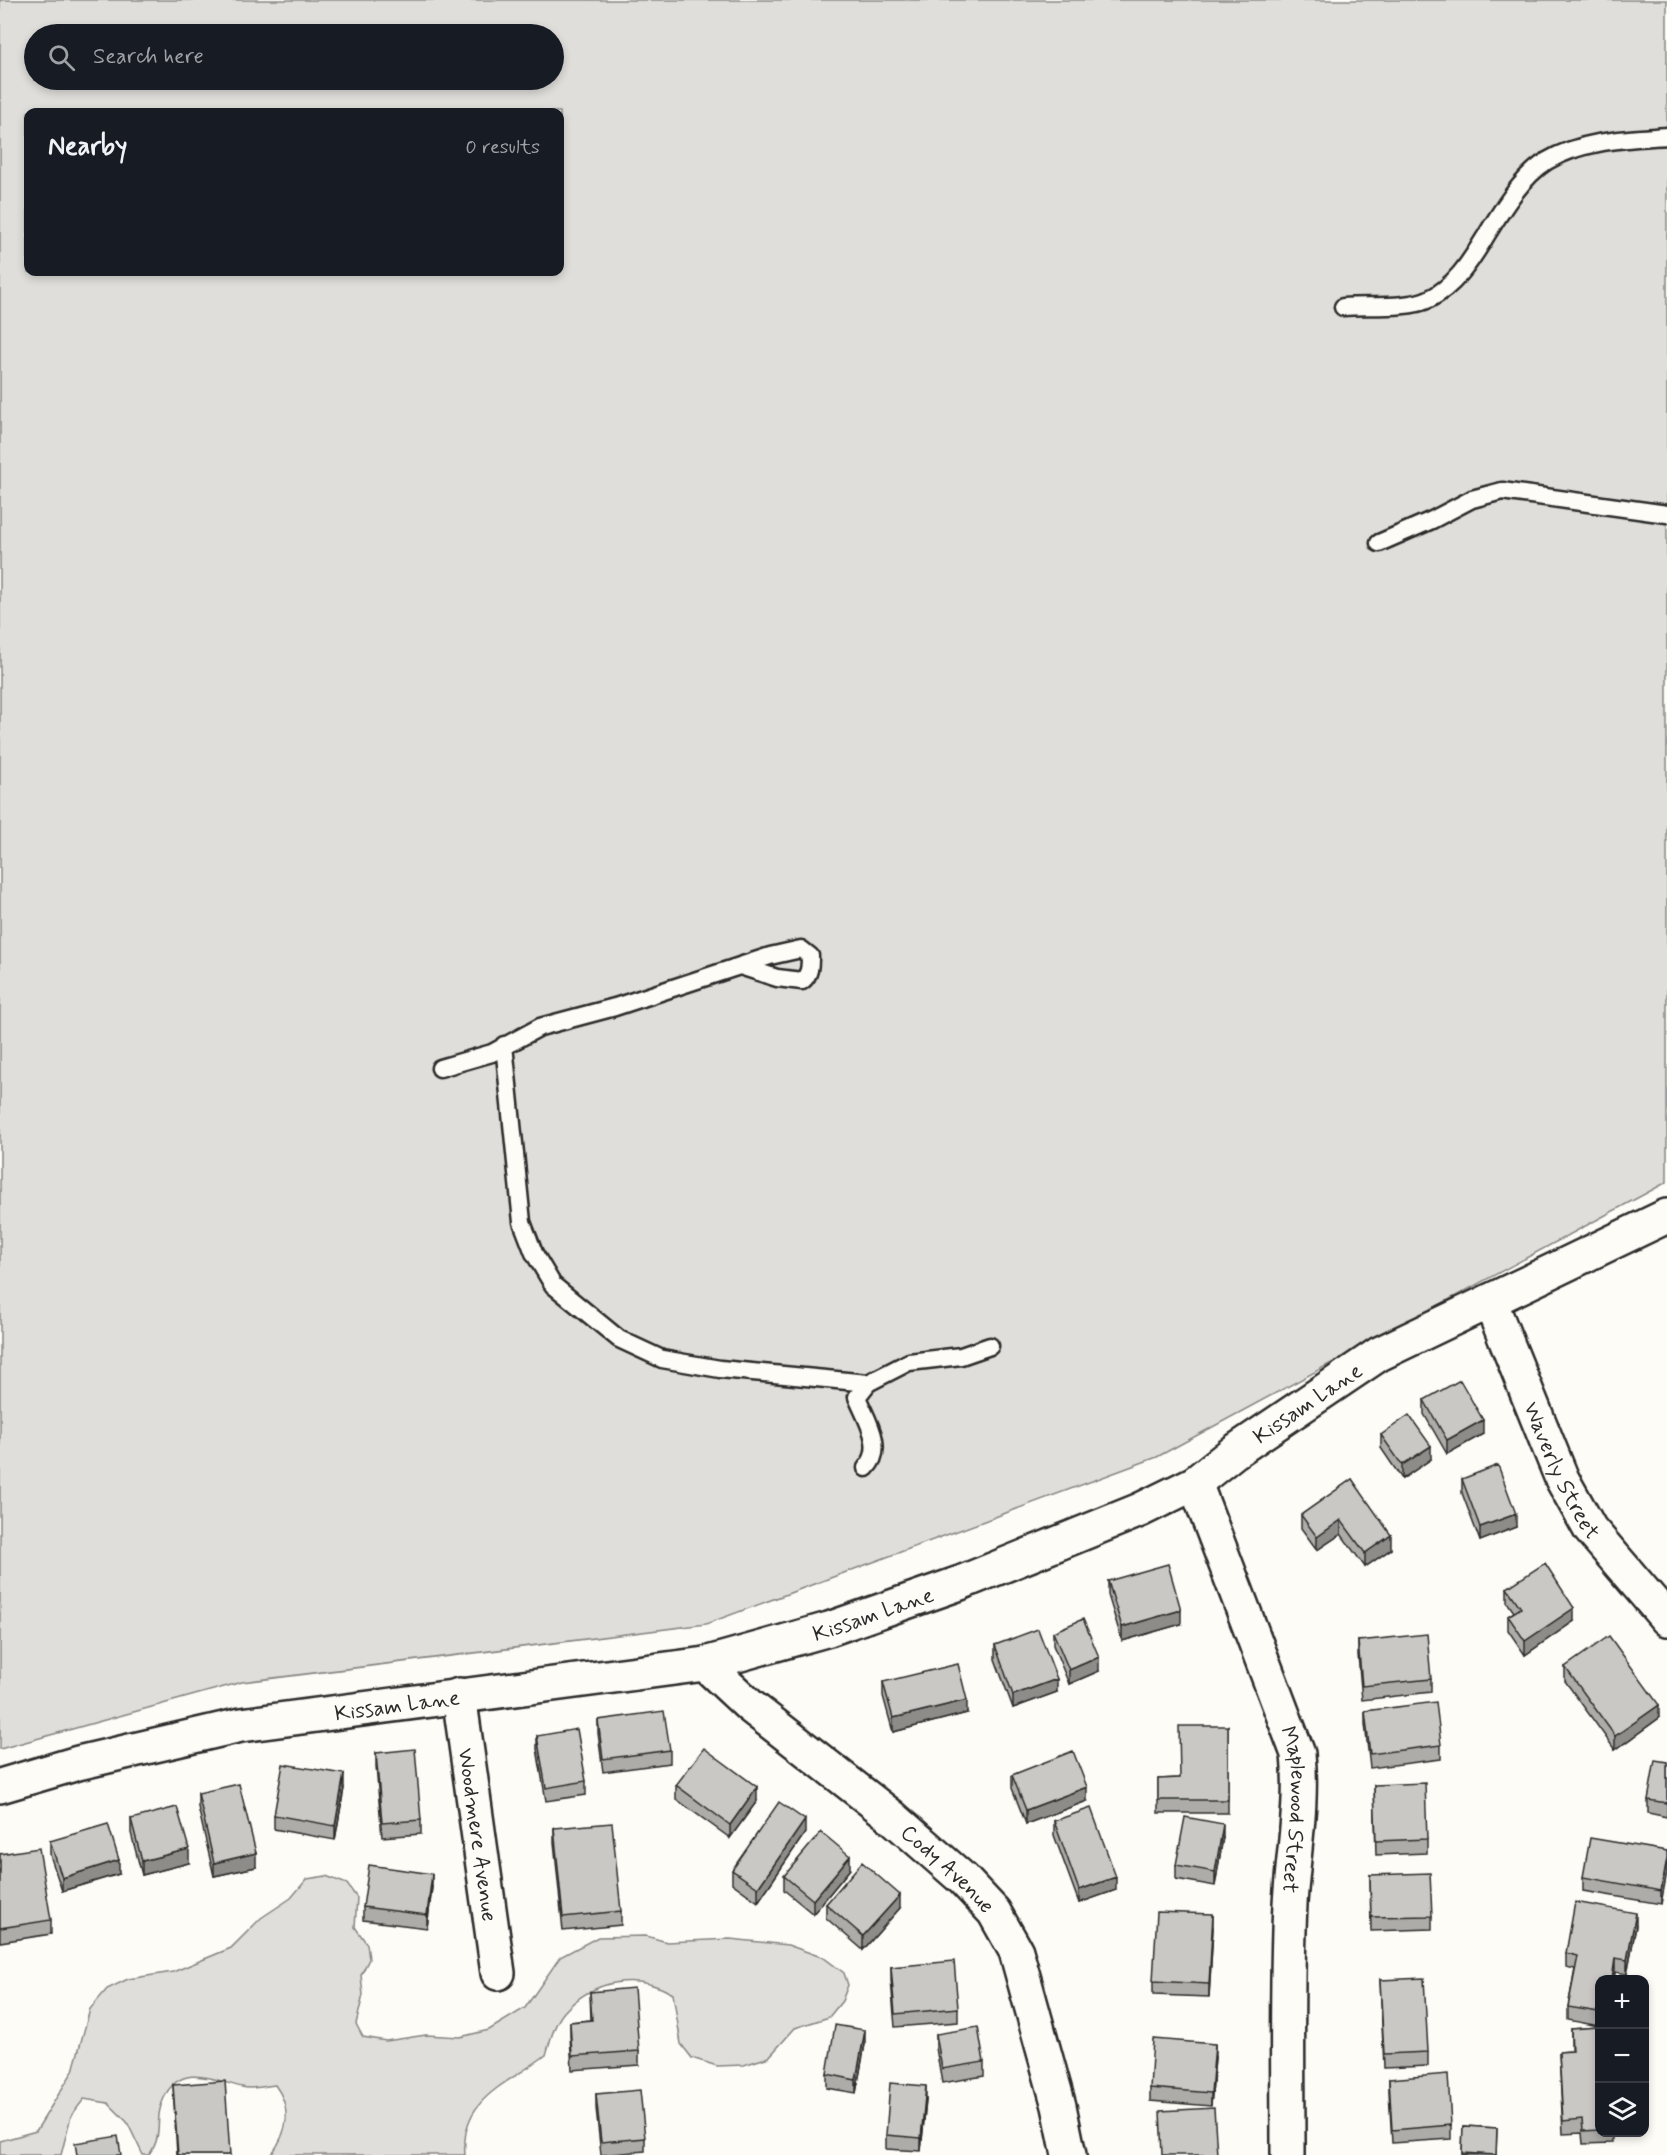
<!DOCTYPE html>
<meta charset="utf-8">
<style>
body{margin:0;font-family:Mynerve,sans-serif;background:#20242c;color:#f1f3f6}
.controls{position:absolute;right:18px;bottom:18px;display:grid;overflow:hidden;border-radius:12px;box-shadow:0 3px 9px #0003}
.controls button{width:54px;height:54px;display:grid;place-items:center;padding:0;border:0;border-bottom:2px solid #363941;background:#171b24;color:#f1f3f6;font:30px sans-serif}
.list{margin:0;padding:0;list-style:none}
h2{display:flex;justify-content:space-between;align-items:center;height:78px;margin:0;padding:0 24px;font-size:26px}
h2 small{font-size:20px;font-weight:400;color:#9ea1a6}
.icon{flex:none;width:33px;height:33px;fill:none;stroke:currentColor;stroke-width:2;stroke-linecap:round;stroke-linejoin:round}
.map{position:relative;flex:none;width:1667px;height:2155px;overflow:hidden}
.search{position:absolute;background:#171b24;box-shadow:0 3px 9px #0003;left:24px;top:24px;width:540px;height:66px;display:flex;align-items:center;gap:15px;box-sizing:border-box;padding:0 21px;border-radius:33px;color:#9ea1a6;font-size:22px}
.panel{position:absolute;background:#171b24;box-shadow:0 3px 9px #0003;left:24px;top:108px;width:540px;height:168px;border-radius:12px}
.map>svg:first-child{display:block}
.green{fill:#dfdeda;stroke:#858482;stroke-width:1.5;fill-rule:evenodd}
.lines{fill:none;stroke-linecap:round;stroke-linejoin:round}
.lane-casing{stroke:#2b2b2b;stroke-width:21}
.street-casing{stroke:#2b2b2b;stroke-width:38}
.secondary-casing{stroke:#2b2b2b;stroke-width:38}
.lane{stroke:#fdfcf7;stroke-width:16}
.street{stroke:#fdfcf7;stroke-width:33}
.secondary{stroke:#fdfcf7;stroke-width:33}
.wall{fill:#adaca9;stroke:#2b2b2b;stroke-width:1.5}
.shaded-wall{fill:#8d8c89;stroke:#2b2b2b;stroke-width:1.5}
.building{fill:#c9c8c4;stroke:#2b2b2b;stroke-width:1.5}
.labels{text-anchor:middle;stroke-width:5;stroke-linejoin:round;paint-order:stroke}
.street-label{font-size:22px;fill:#2b2b2b;stroke:#fdfcf7}
</style>
<div class="map">
<svg width="1667" height="2155" viewBox="0 0 1667 2155">
<rect width="100%" height="100%" fill="#fdfcf7"/>
<filter id="ink" filterUnits="userSpaceOnUse"><feTurbulence type="fractalNoise" baseFrequency=".0167" numOctaves="2"/><feDisplacementMap in="SourceGraphic" scale="12" xChannelSelector="R" yChannelSelector="G"/><feConvolveMatrix kernelMatrix="1 2 1 2 8 2 1 2 1" color-interpolation-filters="sRGB"/></filter>
<g filter="url(#ink)">
<path class="green" d="M 0,0 L 1667,0 L 1667,1182 L 1157,1457 L 706,1624 L 242,1682 L 0,1749 ZM 34,34 L 554,34 L 554,80 L 34,80 ZM 28,112 L 560,112 L 560,272 L 28,272 Z
M 326,1876 L 347,1884 L 357,1898 L 355,1927 L 367,1944 L 369,1959 L 361,1975 L 363,1995 L 356,2024 L 363,2037 L 386,2041 L 426,2035 L 460,2037 L 489,2030 L 525,2008 L 560,1957 L 598,1937 L 646,1936 L 667,1942 L 730,1939 L 788,1945 L 824,1958 L 844,1973 L 848,1985 L 842,2001 L 829,2017 L 795,2028 L 769,2057 L 744,2065 L 717,2066 L 692,2058 L 681,2044 L 673,1994 C 636,1972 593,1980 564,2012 C 554,2024 550,2041 546,2055 C 507,2085 460,2097 465,2155 L 271,2155 C 288,2132 293,2109 275,2085 C 265,2086 252,2090 242,2087 C 215,2081 181,2061 164,2098 C 153,2120 165,2133 149,2155 L 143,2155 L 127,2122 L 108,2103 L 84,2099 L 71,2116 L 61,2155 L 0,2155 L 0,2141 L 36,2131 L 73,2071 L 90,2009 L 107,1989 L 128,1979 L 173,1972 L 231,1948 L 261,1918 L 291,1898 L 307,1879 Z"/>
<g class="lines">
<defs>
<path id="lane" d="M 1343,307 C 1366,305 1409,309 1429,299 C 1454,287 1470,262 1484,239 C 1500,213 1521,177 1547,161 C 1582,140 1627,139 1667,136
M 1379,543 L 1432,520 L 1472,499 L 1502,491 L 1667,514
M 504,1045 L 522,1222 L 534,1253 L 553,1285 L 619,1339 L 662,1359 L 720,1369 L 868,1383 L 857,1397 C 866,1419 886,1448 866,1468
M 440,1068 L 492,1053 L 540,1027 L 615,1007 L 770,956 L 801,949 L 810,956 C 810,966 810,975 802,981 L 777,978 L 740,966
M 868,1383 L 909,1362 L 961,1356 L 990,1346"/>
<g id="street">
<path id="s1" d="M 1490,1301 L 1562,1479 L 1590,1529 L 1667,1619"/>
<path id="s2" d="M 1195,1483 L 1298,1754 C 1303,1804 1293,1854 1290,1904 C 1286,1988 1288,2071 1288,2155"/>
<path id="s3" d="M 459,1695 L 498,1973"/>
</g>
<g id="secondary">
<path id="s4" d="M 705,1664 L 750,1706 L 891,1816 L 963,1879 L 994,1912 L 1016,1951 L 1059,2106 L 1069,2155"/>
<path id="s5" d="M 0,1786 L 78,1763 L 241,1725 L 705,1664 L 829,1629 L 960,1583 L 1140,1510 L 1195,1483 L 1234,1452 L 1379,1354 L 1667,1216"/>
</g>
</defs>
<use href="#lane" class="lane-casing"/>
<use href="#street" class="street-casing"/>
<use href="#secondary" class="secondary-casing"/>
<use href="#lane" class="lane"/>
<use href="#street" class="street"/>
<use href="#secondary" class="secondary"/>
</g>
<path class="wall" d="M 1424,1400 L 1483,1434 L 1447,1454 L 1424,1414 Z
M 1381,1435 L 1431,1459 L 1402,1479 L 1381,1448 Z
M 1352,1479 L 1391,1549 L 1365,1567 L 1341,1534 L 1317,1550 L 1301,1528 L 1301,1515 Z
M 1462,1479 L 1516,1527 L 1480,1541 L 1462,1493 Z
M 1108,1581 L 1181,1624 L 1122,1641 L 1108,1595 Z
M 1507,1588 L 1574,1621 L 1525,1655 L 1508,1630 L 1508,1616 L 1514,1612 L 1507,1602 Z
M 1053,1632 L 1099,1671 L 1069,1684 L 1053,1645 Z
M 1358,1641 L 1431,1679 L 1431,1692 L 1362,1700 L 1358,1655 Z
M 995,1645 L 1057,1692 L 1013,1708 L 995,1659 Z
M 1565,1667 L 1659,1718 L 1615,1750 L 1565,1681 Z
M 883,1682 L 967,1713 L 893,1732 L 883,1696 Z
M 1365,1711 L 1441,1745 L 1441,1759 L 1370,1768 L 1365,1724 Z
M 598,1720 L 670,1750 L 670,1763 L 603,1772 L 598,1733 Z
M 1228,1726 L 1228,1813 L 1158,1813 L 1158,1779 L 1180,1778 Z
M 537,1736 L 586,1781 L 586,1795 L 546,1801 L 537,1749 Z
M 376,1753 L 421,1820 L 421,1834 L 382,1837 L 376,1766 Z
M 1667,1762 L 1667,1817 L 1648,1813 L 1648,1800 Z
M 1012,1775 L 1087,1801 L 1026,1824 L 1012,1788 Z
M 676,1785 L 757,1801 L 730,1838 L 676,1799 Z
M 1374,1785 L 1427,1839 L 1427,1853 L 1376,1855 Z
M 344,1788 L 335,1840 L 274,1829 L 274,1815 Z
M 198,1793 L 256,1867 L 214,1876 L 198,1807 Z
M 131,1819 L 189,1863 L 142,1875 L 131,1833 Z
M 1054,1821 L 1116,1890 L 1079,1903 L 1054,1835 Z
M 554,1828 L 621,1911 L 621,1925 L 563,1931 L 554,1842 Z
M 805,1833 L 758,1902 L 732,1883 L 732,1870 Z
M 1223,1837 L 1215,1886 L 1176,1879 L 1176,1865 Z
M 50,1841 L 119,1874 L 62,1891 L 50,1855 Z
M 1667,1851 L 1661,1904 L 1583,1891 L 1583,1877 Z
M 0,1854 L 51,1920 L 51,1934 L 0,1942 Z
M 850,1869 L 813,1914 L 784,1890 L 784,1876 Z
M 1370,1875 L 1432,1916 L 1432,1929 L 1371,1931 Z
M 432,1887 L 427,1928 L 363,1920 L 363,1907 Z
M 826,1904 L 900,1908 L 863,1950 L 826,1918 Z
M 1636,1926 L 1627,1974 L 1615,1972 L 1614,1980 L 1599,1980 L 1599,2026 L 1568,2020 L 1568,2007 L 1575,1969 L 1566,1967 L 1566,1953 Z
M 1213,1928 L 1209,1997 L 1153,1995 L 1153,1981 Z
M 891,1967 L 958,2008 L 958,2022 L 895,2027 L 891,1980 Z
M 1380,1980 L 1428,2052 L 1428,2066 L 1384,2068 Z
M 590,1992 L 639,2051 L 639,2065 L 572,2070 L 570,2036 L 570,2022 L 591,2020 Z
M 1599,2027 L 1599,2133 L 1612,2133 L 1612,2143 L 1583,2144 L 1582,2133 L 1563,2134 L 1559,2052 L 1571,2051 L 1571,2029 Z
M 936,2034 L 984,2062 L 984,2076 L 942,2083 L 936,2048 Z
M 865,2044 L 856,2093 L 827,2088 L 827,2074 Z
M 1215,2057 L 1211,2106 L 1150,2101 L 1150,2088 Z
M 1389,2079 L 1451,2125 L 1451,2139 L 1392,2143 L 1389,2092 Z
M 173,2085 L 230,2155 L 177,2155 Z
M 596,2094 L 645,2138 L 645,2151 L 601,2155 L 596,2108 Z
M 926,2099 L 921,2151 L 886,2149 L 886,2135 Z
M 1463,2126 L 1497,2128 L 1496,2155 L 1462,2155 Z"/>
<path class="shaded-wall" d="M 1483,1420 L 1483,1434 L 1447,1454 L 1447,1440 Z
M 1431,1446 L 1431,1459 L 1402,1479 L 1402,1465 Z
M 1516,1514 L 1516,1527 L 1480,1541 L 1480,1527 Z
M 1341,1520 L 1341,1534 L 1317,1550 L 1317,1537 Z
M 1391,1535 L 1391,1549 L 1365,1567 L 1365,1553 Z
M 1574,1608 L 1574,1621 L 1525,1655 L 1525,1641 Z
M 1181,1610 L 1181,1624 L 1122,1641 L 1122,1627 Z
M 1099,1657 L 1099,1671 L 1069,1684 L 1069,1670 Z
M 1057,1679 L 1057,1692 L 1013,1708 L 1013,1695 Z
M 967,1700 L 967,1713 L 893,1732 L 893,1718 Z
M 1659,1705 L 1659,1718 L 1615,1750 L 1615,1736 Z
M 344,1774 L 344,1788 L 335,1840 L 335,1826 Z
M 757,1787 L 757,1801 L 730,1838 L 730,1825 Z
M 1087,1787 L 1087,1801 L 1026,1824 L 1026,1810 Z
M 805,1820 L 805,1833 L 758,1902 L 758,1888 Z
M 1223,1824 L 1223,1837 L 1215,1886 L 1215,1872 Z
M 189,1849 L 189,1863 L 142,1875 L 142,1861 Z
M 256,1853 L 256,1867 L 214,1876 L 214,1863 Z
M 850,1856 L 850,1869 L 813,1914 L 813,1900 Z
M 1667,1858 L 1667,1872 L 1661,1904 L 1661,1891 Z
M 119,1860 L 119,1874 L 62,1891 L 62,1878 Z
M 432,1874 L 432,1887 L 427,1928 L 427,1915 Z
M 1116,1877 L 1116,1890 L 1079,1903 L 1079,1890 Z
M 900,1895 L 900,1908 L 863,1950 L 863,1936 Z
M 1636,1913 L 1636,1926 L 1627,1974 L 1627,1960 Z
M 1213,1914 L 1213,1928 L 1209,1997 L 1209,1984 Z
M 1615,1958 L 1615,1972 L 1614,1980 L 1612,1980 Z
M 865,2030 L 865,2044 L 856,2093 L 856,2080 Z
M 1215,2044 L 1215,2057 L 1211,2106 L 1211,2093 Z
M 926,2086 L 926,2099 L 921,2151 L 921,2138 Z"/>
<path class="building" d="M 1460,1380 L 1483,1420 L 1447,1440 L 1424,1400 Z
M 1409,1415 L 1431,1446 L 1402,1465 L 1381,1435 Z
M 1498,1465 L 1516,1514 L 1480,1527 L 1462,1479 Z
M 1352,1479 L 1391,1535 L 1365,1553 L 1341,1520 L 1317,1537 L 1301,1515 Z
M 1545,1563 L 1574,1608 L 1525,1641 L 1508,1616 L 1521,1608 L 1507,1588 Z
M 1168,1564 L 1181,1610 L 1122,1627 L 1108,1581 Z
M 1083,1619 L 1099,1657 L 1069,1670 L 1053,1632 Z
M 1038,1629 L 1057,1679 L 1013,1695 L 995,1645 Z
M 1427,1634 L 1431,1679 L 1362,1686 L 1358,1641 Z
M 1609,1636 L 1659,1705 L 1615,1736 L 1565,1667 Z
M 958,1664 L 967,1700 L 893,1718 L 883,1682 Z
M 1436,1702 L 1441,1745 L 1370,1754 L 1365,1711 Z
M 664,1711 L 670,1750 L 603,1759 L 598,1720 Z
M 1179,1726 L 1228,1726 L 1228,1800 L 1158,1800 L 1158,1779 L 1180,1778 Z
M 577,1729 L 586,1781 L 546,1788 L 537,1736 Z
M 704,1748 L 757,1787 L 730,1825 L 676,1785 Z
M 415,1749 L 421,1820 L 382,1823 L 376,1753 Z
M 1073,1751 L 1087,1787 L 1026,1810 L 1012,1775 Z
M 1655,1760 L 1667,1762 L 1667,1803 L 1648,1800 Z
M 283,1764 L 344,1774 L 335,1826 L 274,1815 Z
M 1425,1783 L 1427,1839 L 1376,1841 L 1374,1785 Z
M 239,1784 L 256,1853 L 214,1863 L 198,1793 Z
M 779,1802 L 805,1820 L 758,1888 L 732,1870 Z
M 177,1807 L 189,1849 L 142,1861 L 131,1819 Z
M 1091,1808 L 1116,1877 L 1079,1890 L 1054,1821 Z
M 1185,1817 L 1223,1824 L 1215,1872 L 1176,1865 Z
M 612,1823 L 621,1911 L 563,1917 L 554,1828 Z
M 108,1824 L 119,1860 L 62,1878 L 50,1841 Z
M 821,1832 L 850,1856 L 813,1900 L 784,1876 Z
M 1590,1838 L 1667,1851 L 1667,1858 L 1661,1891 L 1583,1877 Z
M 39,1848 L 51,1920 L 0,1928 L 0,1854 Z
M 862,1862 L 900,1895 L 863,1936 L 826,1904 Z
M 369,1865 L 432,1874 L 427,1915 L 363,1907 Z
M 1430,1873 L 1432,1916 L 1371,1917 L 1370,1875 Z
M 1575,1902 L 1636,1913 L 1627,1960 L 1615,1958 L 1612,1980 L 1599,1980 L 1599,2012 L 1568,2007 L 1578,1956 L 1566,1953 Z
M 1157,1912 L 1213,1914 L 1209,1984 L 1153,1981 Z
M 954,1961 L 958,2008 L 895,2014 L 891,1967 Z
M 1424,1978 L 1428,2052 L 1384,2054 L 1380,1980 Z
M 634,1988 L 639,2051 L 572,2056 L 570,2022 L 592,2020 L 590,1992 Z
M 835,2025 L 865,2030 L 856,2080 L 827,2074 Z
M 978,2027 L 984,2062 L 942,2069 L 936,2034 Z
M 1599,2027 L 1599,2130 L 1583,2131 L 1582,2119 L 1563,2121 L 1559,2052 L 1572,2051 L 1571,2029 Z
M 1153,2039 L 1215,2044 L 1211,2093 L 1150,2088 Z
M 1448,2074 L 1451,2125 L 1392,2130 L 1389,2079 Z
M 225,2081 L 230,2155 L 178,2155 L 173,2085 Z
M 890,2083 L 926,2086 L 921,2138 L 886,2135 Z
M 640,2090 L 645,2138 L 601,2142 L 596,2094 Z
M 1214,2108 L 1217,2155 L 1162,2155 L 1160,2111 Z
M 1463,2126 L 1497,2128 L 1496,2155 L 1462,2153 Z
M 118,2136 L 121,2155 L 77,2155 L 75,2143 Z"/>
</g>
<g class="labels">
<g class="street-label">
<text dy="8" stroke="none"><textPath href="#s5" startOffset="1378">Kissam Lane</textPath></text>
<text dy="8" stroke="none"><textPath href="#s1" startOffset="184">Waverly Street</textPath></text>
<text dy="8" stroke="none"><textPath href="#s5" startOffset="892">Kissam Lane</textPath></text>
<text dy="8" stroke="none"><textPath href="#s5" startOffset="406">Kissam Lane</textPath></text>
<text dy="8" stroke="none"><textPath href="#s2" startOffset="345">Maplewood Street</textPath></text>
<text dy="8" stroke="none"><textPath href="#s3" startOffset="141">Woodmere Avenue</textPath></text>
<text dy="8" stroke="none"><textPath href="#s4" startOffset="318">Cody Avenue</textPath></text>
</g>
</g>
</svg>
<div class="controls">
<button>+</button>
<button>−</button>
<button><svg class="icon" aria-label="layers" viewBox="0 0 24 24"><path d="M12 4l9 5-9 5-9-5zM3 14l9 5 9-5"/></svg></button>
</div>
<div class="search"><svg class="icon" aria-label="search" viewBox="0 0 24 24"><circle cx="10" cy="10" r="6"/><path d="M15 15l6 6"/></svg>Search here</div>
<section class="panel">
<h2>Nearby<small>0 results</small></h2>
<ul class="list">
</ul>
</section>
</div>
